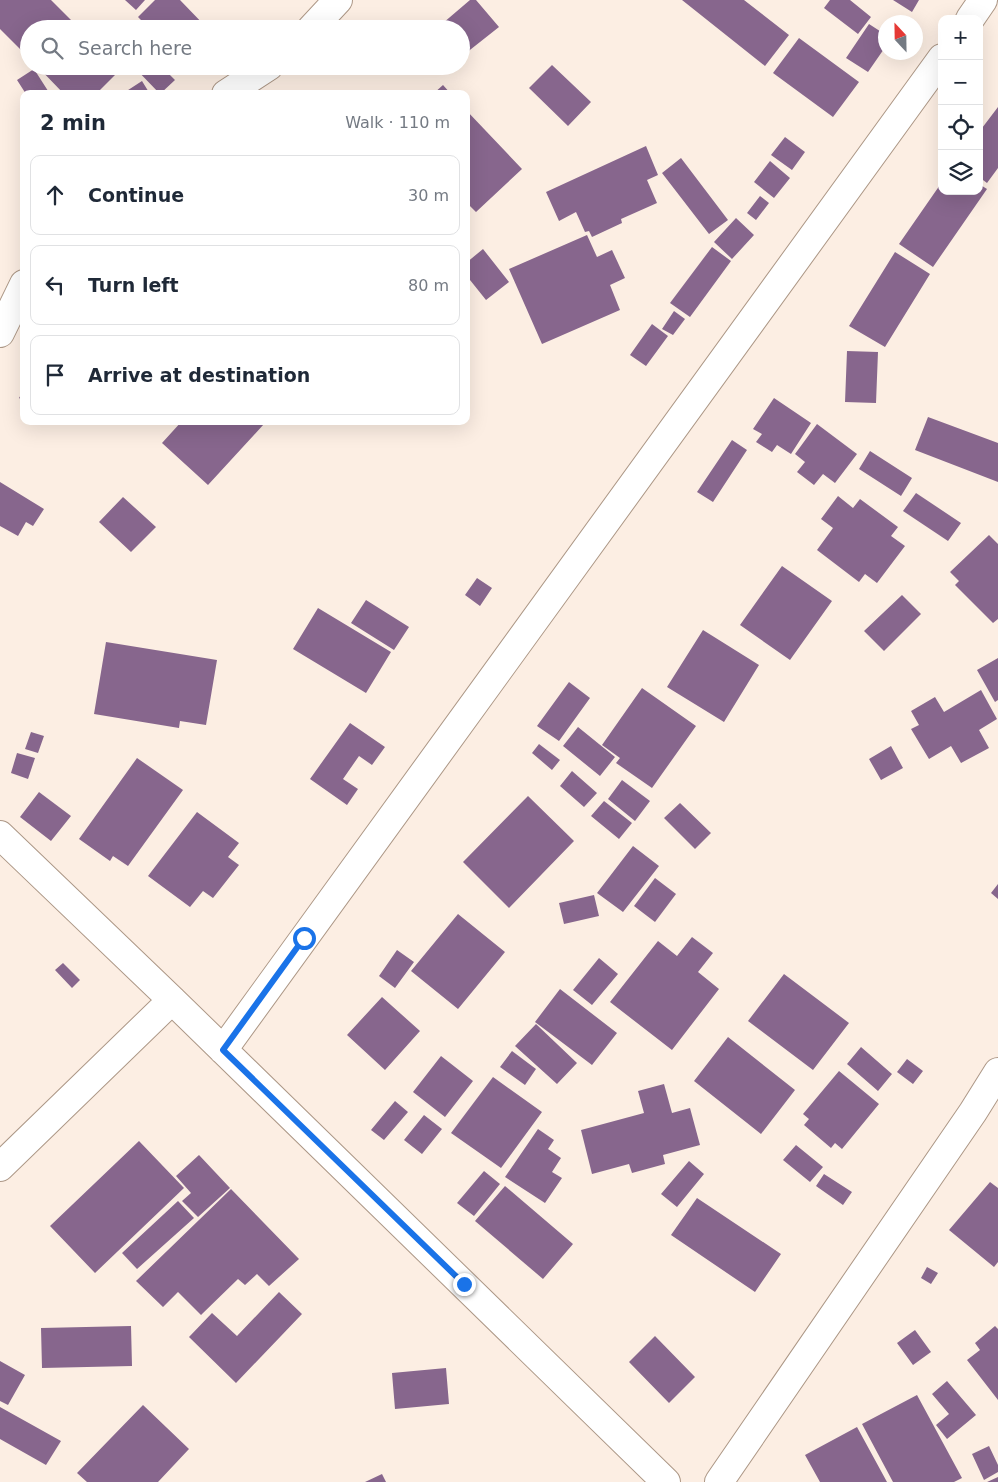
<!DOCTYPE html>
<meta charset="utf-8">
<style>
body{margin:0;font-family:"DejaVu Sans",sans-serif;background:#f6f6f7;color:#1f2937}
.controls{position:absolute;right:15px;top:15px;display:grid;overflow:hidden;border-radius:10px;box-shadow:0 5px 20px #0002}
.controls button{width:45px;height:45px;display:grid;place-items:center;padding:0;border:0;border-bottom:1px solid #e0e1e3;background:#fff;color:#1f2937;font:25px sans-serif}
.compass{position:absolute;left:878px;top:15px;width:45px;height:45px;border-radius:50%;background:#fff;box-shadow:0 5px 20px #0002;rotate:338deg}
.stop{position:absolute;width:15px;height:15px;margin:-11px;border:4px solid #1a73e8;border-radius:50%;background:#fff}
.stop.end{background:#1a73e8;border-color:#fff;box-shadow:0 1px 5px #0008}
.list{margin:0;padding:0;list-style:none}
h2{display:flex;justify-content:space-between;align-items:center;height:65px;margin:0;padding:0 20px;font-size:21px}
h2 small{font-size:16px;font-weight:400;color:#747a83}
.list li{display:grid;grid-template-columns:32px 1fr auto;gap:15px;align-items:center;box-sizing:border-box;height:80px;margin:0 10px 10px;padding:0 10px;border:1px solid #e0e1e3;border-radius:10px}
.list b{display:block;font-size:19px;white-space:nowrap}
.list em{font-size:16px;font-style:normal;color:#747a83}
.icon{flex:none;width:28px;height:28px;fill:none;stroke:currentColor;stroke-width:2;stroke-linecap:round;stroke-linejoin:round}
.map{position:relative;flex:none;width:998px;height:1482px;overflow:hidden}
.search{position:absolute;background:#fff;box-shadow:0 5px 20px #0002;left:20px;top:20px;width:450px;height:55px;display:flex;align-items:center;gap:12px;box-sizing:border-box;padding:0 18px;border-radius:28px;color:#747a83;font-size:19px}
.panel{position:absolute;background:#fff;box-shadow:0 5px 20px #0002;left:20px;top:90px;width:450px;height:335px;border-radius:10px}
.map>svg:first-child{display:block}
.building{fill:#87668d}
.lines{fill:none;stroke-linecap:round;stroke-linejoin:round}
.street-casing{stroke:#ac9786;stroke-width:30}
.street{stroke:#fff;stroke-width:28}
.route{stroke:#1a73e8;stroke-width:6}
</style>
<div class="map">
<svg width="998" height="1482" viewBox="0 0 998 1482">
<rect width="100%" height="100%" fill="#fceee3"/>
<path class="building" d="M 0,0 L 51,0 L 80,29 L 29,29 L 29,58 L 0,29 Z
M 125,0 L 145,0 L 136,10 Z
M 155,0 L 180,0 L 208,29 L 150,29 L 138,17 Z
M 470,0 L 476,0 L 499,27 L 461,57 L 461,29 L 436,29 Z
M 682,0 L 744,0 L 789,35 L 765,66 Z
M 830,0 L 850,0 L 871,17 L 858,34 L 824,8 Z
M 893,0 L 919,0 L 912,12 Z
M 869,24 L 886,35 L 886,46 L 868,72 L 846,58 Z
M 799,38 L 859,82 L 833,117 L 773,73 Z
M 552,65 L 591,102 L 568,126 L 529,88 Z
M 37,66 L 117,66 L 120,70 L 96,94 L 64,94 Z
M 133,66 L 161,66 L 175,80 L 160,94 Z
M 34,69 L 50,94 L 26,94 L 17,80 Z
M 142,81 L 150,94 L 122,94 Z
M 443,85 L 451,94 L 433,94 Z
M 998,107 L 998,168 L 987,183 L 979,177 L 979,132 Z
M 466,110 L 522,169 L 476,212 L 466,202 Z
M 785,137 L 805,152 L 792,170 L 771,155 Z
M 646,146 L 658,175 L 647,180 L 657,203 L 621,219 L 622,223 L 592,237 L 589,231 L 585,232 L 576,212 L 559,221 L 546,192 Z
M 681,158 L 728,220 L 709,234 L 662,173 Z
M 770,161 L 790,178 L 774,198 L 754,182 Z
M 942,182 L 942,191 L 979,191 L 979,184 L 987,189 L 933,267 L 899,244 Z
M 760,196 L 769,203 L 756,220 L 747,213 Z
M 736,218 L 754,235 L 732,259 L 714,242 Z
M 587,235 L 597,257 L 612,250 L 625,278 L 610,285 L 620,310 L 542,344 L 509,269 Z
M 712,247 L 731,261 L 690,317 L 670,303 Z
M 483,249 L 509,282 L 486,300 L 466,275 L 466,263 Z
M 895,252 L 930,274 L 885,347 L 849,326 Z
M 674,311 L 685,319 L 673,335 L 662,329 Z
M 652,324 L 668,336 L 646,366 L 630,355 Z
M 847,351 L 878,352 L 876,403 L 845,402 Z
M 24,390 L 24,401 L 19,398 Z
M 774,398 L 811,423 L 791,454 L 777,445 L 772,452 L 756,442 L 762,434 L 753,429 Z
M 928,417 L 998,443 L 998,482 L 915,450 Z
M 182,421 L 261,421 L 264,424 L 208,485 L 162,443 Z
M 817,424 L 857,454 L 835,483 L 823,474 L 814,485 L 797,472 L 805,462 L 795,454 Z
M 732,440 L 747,450 L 713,502 L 697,492 Z
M 870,451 L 912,478 L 901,496 L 859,469 Z
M 0,482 L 44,509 L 33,526 L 26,522 L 18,536 L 0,526 Z
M 916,493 L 961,523 L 948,541 L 903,511 Z
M 838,496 L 853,508 L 860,499 L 898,527 L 891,536 L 905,546 L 877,583 L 865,574 L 859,582 L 817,550 L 833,528 L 821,519 Z
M 123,497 L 156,527 L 131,552 L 99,522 Z
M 989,535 L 998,544 L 998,619 L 993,623 L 955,585 L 959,581 L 950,572 Z
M 782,566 L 832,601 L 790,660 L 740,625 Z
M 477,578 L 492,588 L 480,606 L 465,595 Z
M 902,595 L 921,614 L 884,651 L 864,631 Z
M 366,600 L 409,627 L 394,650 L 351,623 Z
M 318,608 L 391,652 L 366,693 L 293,649 Z
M 703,630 L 759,665 L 724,722 L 667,687 Z
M 106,642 L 217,660 L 206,725 L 180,721 L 179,728 L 94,714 Z
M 998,658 L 998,700 L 995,702 L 977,670 Z
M 569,682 L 590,698 L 559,741 L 537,726 Z
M 642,688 L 696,726 L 652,788 L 616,763 L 620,758 L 602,745 Z
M 981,690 L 997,719 L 979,730 L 989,748 L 961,763 L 951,746 L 929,759 L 911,729 L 919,725 L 911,711 L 935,697 L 944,712 Z
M 350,723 L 385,747 L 372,765 L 359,756 L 343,779 L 358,789 L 347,805 L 310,779 Z
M 578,727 L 615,757 L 600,776 L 563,746 Z
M 31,732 L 44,736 L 38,753 L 25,749 Z
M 539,744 L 560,760 L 552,770 L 532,753 Z
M 891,746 L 903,768 L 881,780 L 869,759 Z
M 17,753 L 35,758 L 28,779 L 11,773 Z
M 137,758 L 183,790 L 128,866 L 113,856 L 110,861 L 79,839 Z
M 572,771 L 597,793 L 584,807 L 560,786 Z
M 622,780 L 650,801 L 635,821 L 608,799 Z
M 39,792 L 71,816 L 51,841 L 20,817 Z
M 528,796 L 574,841 L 509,908 L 463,862 Z
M 604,801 L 632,823 L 619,839 L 591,816 Z
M 680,803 L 711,833 L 695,849 L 664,818 Z
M 197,812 L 239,843 L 228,857 L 239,865 L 213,898 L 203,891 L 190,907 L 148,876 Z
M 633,846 L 659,866 L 623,912 L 597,893 Z
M 655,878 L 676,894 L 655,922 L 634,906 Z
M 998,884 L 998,899 L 991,893 Z
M 594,895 L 599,916 L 564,924 L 559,903 Z
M 458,914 L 505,952 L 458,1009 L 411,971 Z
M 692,937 L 713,953 L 698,972 L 719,989 L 672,1050 L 610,1002 L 658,941 L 677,956 Z
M 397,950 L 414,962 L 395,988 L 379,976 Z
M 599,958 L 618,974 L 592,1005 L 573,990 Z
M 63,963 L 80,980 L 72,988 L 55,970 Z
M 784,974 L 849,1023 L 813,1070 L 748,1021 Z
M 560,989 L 617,1033 L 592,1065 L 535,1022 Z
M 382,997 L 420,1031 L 385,1070 L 347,1035 Z
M 536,1024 L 577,1063 L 557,1084 L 515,1046 Z
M 728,1037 L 795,1090 L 761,1134 L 694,1081 Z
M 861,1047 L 892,1074 L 878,1091 L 847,1064 Z
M 512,1051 L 536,1069 L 525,1085 L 500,1067 Z
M 441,1056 L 473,1081 L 445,1117 L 413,1092 Z
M 907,1059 L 923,1071 L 913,1084 L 897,1072 Z
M 839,1071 L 879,1104 L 842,1149 L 835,1143 L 831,1148 L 804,1125 L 809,1119 L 803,1114 Z
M 493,1077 L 542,1112 L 501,1168 L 451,1133 Z
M 664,1084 L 672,1113 L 690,1108 L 700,1145 L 663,1155 L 665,1164 L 632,1173 L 629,1164 L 592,1174 L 581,1130 L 644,1113 L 638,1091 Z
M 395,1101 L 408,1112 L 384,1140 L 371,1130 Z
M 424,1115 L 442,1129 L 422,1154 L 404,1140 Z
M 538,1129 L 554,1140 L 548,1149 L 561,1158 L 552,1172 L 562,1178 L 545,1203 L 505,1177 Z
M 139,1141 L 184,1188 L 95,1273 L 50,1226 Z
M 796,1145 L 823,1167 L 810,1182 L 783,1160 Z
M 199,1155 L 230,1188 L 198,1217 L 182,1201 L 191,1193 L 176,1176 Z
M 689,1161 L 704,1174 L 677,1207 L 661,1194 Z
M 484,1171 L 500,1184 L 474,1216 L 457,1203 Z
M 824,1174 L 852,1192 L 843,1205 L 816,1186 Z
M 990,1182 L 998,1188 L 998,1262 L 994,1267 L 949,1230 Z
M 505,1186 L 573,1244 L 543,1279 L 475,1221 Z
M 231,1189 L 299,1259 L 269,1286 L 257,1274 L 245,1285 L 238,1279 L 201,1315 L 178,1292 L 163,1307 L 136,1281 Z
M 697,1198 L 781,1254 L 755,1292 L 671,1235 Z
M 178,1201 L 194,1218 L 137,1269 L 122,1253 Z
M 927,1267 L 938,1273 L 931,1284 L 921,1278 Z
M 279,1292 L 302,1314 L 236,1383 L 189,1337 L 212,1313 L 237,1336 Z
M 131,1326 L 132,1366 L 42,1368 L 41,1328 Z
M 995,1326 L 998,1329 L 998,1400 L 967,1360 L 980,1350 L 975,1343 Z
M 915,1330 L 931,1352 L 913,1365 L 897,1343 Z
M 655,1336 L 695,1377 L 669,1403 L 629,1362 Z
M 0,1361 L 25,1375 L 8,1405 L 0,1401 Z
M 446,1368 L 449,1404 L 395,1409 L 392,1373 Z
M 947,1381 L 976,1415 L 947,1439 L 936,1425 L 949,1414 L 932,1394 Z
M 917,1395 L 962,1478 L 954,1482 L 893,1482 L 862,1424 Z
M 143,1405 L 189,1449 L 158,1482 L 87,1482 L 77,1473 Z
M 0,1407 L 61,1441 L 46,1465 L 0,1439 Z
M 857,1427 L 887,1482 L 820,1482 L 805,1455 Z
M 989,1446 L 998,1465 L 998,1472 L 984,1480 L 972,1454 Z
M 382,1474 L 386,1482 L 365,1482 Z
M 998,1477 L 998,1482 L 987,1482 Z"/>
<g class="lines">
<defs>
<path id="street" d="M 970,19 L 983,0
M 311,29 L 338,0
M 226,94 L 269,66
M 0,333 L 24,284
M 0,835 L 172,1000 L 666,1482
M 223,1050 L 942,58
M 0,1167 L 172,1000
M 719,1482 L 973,1112 L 998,1072"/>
</defs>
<use href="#street" class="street-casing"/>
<use href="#street" class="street"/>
</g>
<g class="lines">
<path class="route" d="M 304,938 L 223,1050 L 464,1284"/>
</g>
</svg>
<div class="controls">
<button>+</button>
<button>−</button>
<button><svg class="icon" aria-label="locate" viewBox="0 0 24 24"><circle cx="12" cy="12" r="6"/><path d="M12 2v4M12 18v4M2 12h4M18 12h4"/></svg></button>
<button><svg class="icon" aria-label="layers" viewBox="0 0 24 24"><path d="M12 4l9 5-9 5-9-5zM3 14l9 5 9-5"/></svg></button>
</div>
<svg class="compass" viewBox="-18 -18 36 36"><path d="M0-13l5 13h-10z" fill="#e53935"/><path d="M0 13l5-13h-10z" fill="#747a83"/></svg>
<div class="stop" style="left:304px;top:938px"></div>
<div class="stop end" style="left:464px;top:1284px"></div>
<div class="search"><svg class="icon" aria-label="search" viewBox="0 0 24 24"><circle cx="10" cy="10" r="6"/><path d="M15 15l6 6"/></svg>Search here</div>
<section class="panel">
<h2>2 min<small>Walk · 110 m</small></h2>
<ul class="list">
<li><svg class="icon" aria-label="ahead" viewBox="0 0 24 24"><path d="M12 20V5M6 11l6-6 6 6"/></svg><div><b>Continue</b></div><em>30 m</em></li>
<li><svg class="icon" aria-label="left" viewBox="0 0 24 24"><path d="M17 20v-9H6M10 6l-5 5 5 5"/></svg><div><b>Turn left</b></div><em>80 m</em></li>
<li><svg class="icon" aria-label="arrive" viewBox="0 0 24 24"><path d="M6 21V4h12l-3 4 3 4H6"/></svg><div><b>Arrive at destination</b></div></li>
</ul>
</section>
</div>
